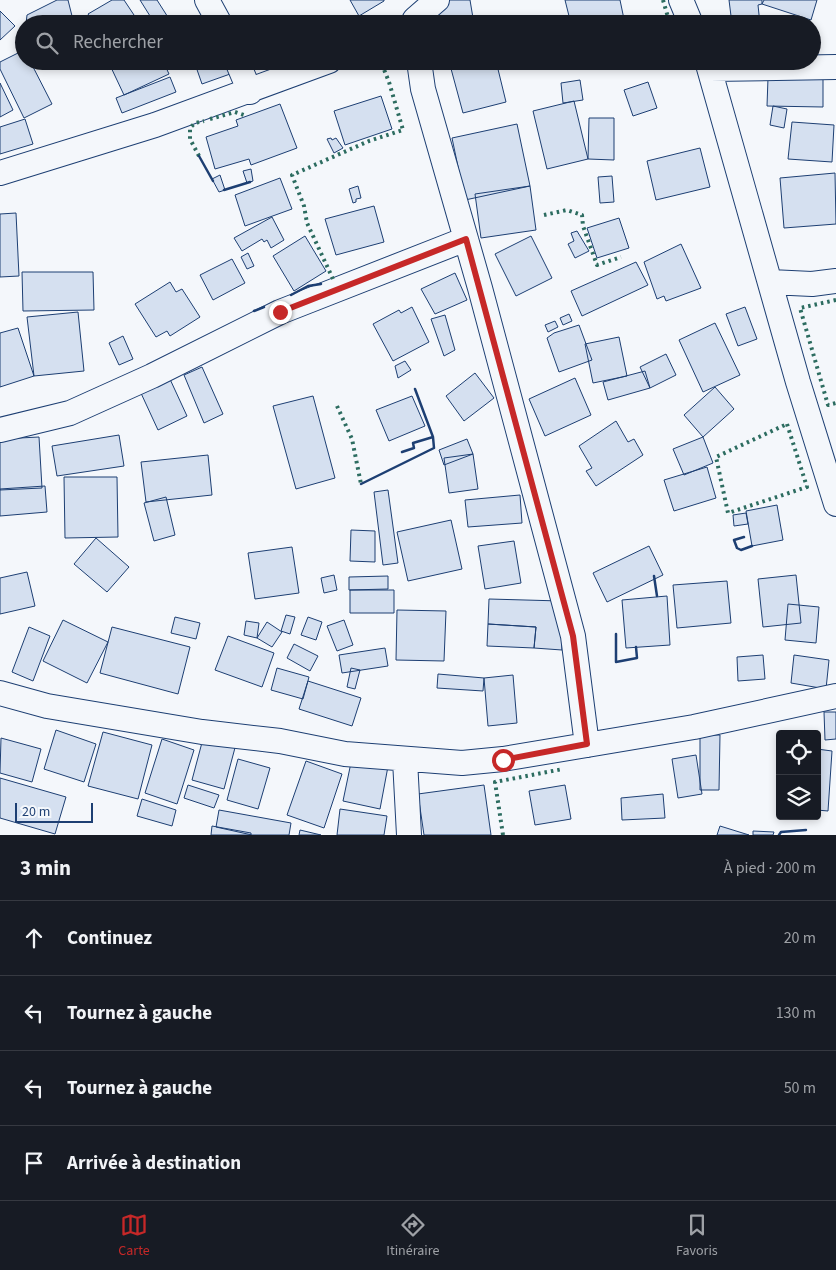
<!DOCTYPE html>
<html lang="fr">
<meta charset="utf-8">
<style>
body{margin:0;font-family:"Source Sans 3",sans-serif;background:#20242c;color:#f1f3f6}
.controls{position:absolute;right:15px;bottom:15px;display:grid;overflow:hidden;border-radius:5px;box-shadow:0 2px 8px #0003}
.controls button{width:45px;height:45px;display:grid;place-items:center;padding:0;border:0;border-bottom:1px solid #363941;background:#171b24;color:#f1f3f6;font:25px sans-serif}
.scale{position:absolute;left:15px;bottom:12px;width:78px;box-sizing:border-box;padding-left:5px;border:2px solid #1d3f73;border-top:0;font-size:14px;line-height:18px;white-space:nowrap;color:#1d3f73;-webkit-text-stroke:4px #f4f7fb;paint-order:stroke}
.stop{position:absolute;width:15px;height:15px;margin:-11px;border:4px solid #c62828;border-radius:50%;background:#fff}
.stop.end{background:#c62828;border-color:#fff;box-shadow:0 1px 5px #0008}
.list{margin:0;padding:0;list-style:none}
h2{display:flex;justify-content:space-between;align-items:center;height:65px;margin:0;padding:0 20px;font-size:21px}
h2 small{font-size:16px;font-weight:400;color:#9ea1a6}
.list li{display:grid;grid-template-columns:32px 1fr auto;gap:15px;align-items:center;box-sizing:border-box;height:75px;padding:0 20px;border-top:1px solid #363941}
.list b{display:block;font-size:19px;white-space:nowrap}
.list em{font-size:16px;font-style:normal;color:#9ea1a6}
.icon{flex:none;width:28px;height:28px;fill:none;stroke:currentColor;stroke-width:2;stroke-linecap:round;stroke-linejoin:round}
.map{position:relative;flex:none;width:836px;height:835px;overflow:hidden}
.search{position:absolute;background:#171b24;box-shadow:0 2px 8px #0003;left:15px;right:15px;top:15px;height:55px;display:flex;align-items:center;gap:12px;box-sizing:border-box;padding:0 18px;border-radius:28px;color:#9ea1a6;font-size:19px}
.sheet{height:365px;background:#171b24}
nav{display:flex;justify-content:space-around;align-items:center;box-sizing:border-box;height:70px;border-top:1px solid #363941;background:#171b24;font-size:14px;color:#9ea1a6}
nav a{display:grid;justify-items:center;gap:2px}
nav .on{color:#c62828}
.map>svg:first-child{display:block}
.building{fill:#d5e0f0;stroke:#1d3f73}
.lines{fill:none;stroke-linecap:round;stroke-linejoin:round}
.minor-casing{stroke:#1d3f73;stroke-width:26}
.minor{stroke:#f4f7fb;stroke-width:24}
.hedge{stroke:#2c6c60;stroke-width:4;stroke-dasharray:2.5 4;stroke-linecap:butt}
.wall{stroke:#1d3f73;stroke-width:2.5}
.route{stroke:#c62828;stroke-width:6}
</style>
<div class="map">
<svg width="836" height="835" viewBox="0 0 836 835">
<rect width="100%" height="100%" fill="#f4f7fb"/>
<path class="building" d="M 57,0 L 68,0 L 74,24 L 26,24 L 27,15 Z
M 112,0 L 124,0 L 138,21 L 134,24 L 94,24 L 88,14 Z
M 140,0 L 157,0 L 171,22 L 155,24 Z
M 350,0 L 384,0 L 384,1 L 359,16 Z
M 427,0 L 470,0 L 474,24 L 431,24 Z
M 565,0 L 620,0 L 625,24 L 571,24 Z
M 729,0 L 762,0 L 762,4 L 758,5 L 760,24 L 732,24 Z
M 764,0 L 817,0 L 811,20 L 762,4 Z
M 0,11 L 15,26 L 0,40 Z
M 24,50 L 24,61 L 30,61 L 52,104 L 24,118 L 0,69 L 0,62 Z
M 108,61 L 163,61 L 169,74 L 124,95 Z
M 194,61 L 261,61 L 261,63 L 202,84 Z
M 463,61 L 496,61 L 506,102 L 463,113 L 450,65 Z
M 170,77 L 176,92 L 122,113 L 116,98 Z
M 768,78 L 823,79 L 823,107 L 767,106 Z
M 580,80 L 583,100 L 563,103 L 561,83 Z
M 648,82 L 657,108 L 633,116 L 624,90 Z
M 0,83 L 13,110 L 0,117 Z
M 381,96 L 392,129 L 345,145 L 334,111 Z
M 574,101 L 588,159 L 547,169 L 533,111 Z
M 280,104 L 297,148 L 251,165 L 249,159 L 215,169 L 206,137 L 238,126 L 236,120 Z
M 773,106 L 787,109 L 784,128 L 770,125 Z
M 589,118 L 614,118 L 614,160 L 588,159 Z
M 25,119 L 33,144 L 0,154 L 0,127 Z
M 792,122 L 834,125 L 832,162 L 788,159 Z
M 517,124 L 530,186 L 465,200 L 452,138 Z
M 331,138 L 332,140 L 336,138 L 343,148 L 334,153 L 327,139 Z
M 700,148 L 710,187 L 656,200 L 647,161 Z
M 251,169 L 253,181 L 247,183 L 243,171 Z
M 835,173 L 836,224 L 784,228 L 780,178 Z
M 220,175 L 225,190 L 219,192 L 212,179 Z
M 612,176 L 614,202 L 600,203 L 598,177 Z
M 280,178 L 292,209 L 245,226 L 235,195 Z
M 358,186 L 361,198 L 356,199 L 356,202 L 353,203 L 349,189 Z
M 530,186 L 536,230 L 481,238 L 475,194 Z
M 374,206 L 384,242 L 336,255 L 325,219 Z
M 16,213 L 19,276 L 0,277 L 0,214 Z
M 272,217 L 284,240 L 271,248 L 267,240 L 264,242 L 262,239 L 242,251 L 234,238 Z
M 619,218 L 629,248 L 597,258 L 587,228 Z
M 577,231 L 589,251 L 575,258 L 568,244 L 574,241 L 571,233 Z
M 305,236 L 326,271 L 294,291 L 273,256 Z
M 531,236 L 552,278 L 516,296 L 495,254 Z
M 681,244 L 701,288 L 666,301 L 664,296 L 657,299 L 644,262 Z
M 248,253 L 254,266 L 247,269 L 241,257 Z
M 232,259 L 245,283 L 213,300 L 200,275 Z
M 636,262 L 648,285 L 582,316 L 571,291 Z
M 22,272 L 93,272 L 94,310 L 23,311 Z
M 455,273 L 467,300 L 435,314 L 421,289 Z
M 170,282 L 176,292 L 182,289 L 200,317 L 170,336 L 167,331 L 156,337 L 135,304 Z
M 412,307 L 429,342 L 393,361 L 373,324 L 399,310 L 401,313 Z
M 745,307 L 757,339 L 738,346 L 726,314 Z
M 78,312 L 84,371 L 34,376 L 27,317 Z
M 569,314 L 572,321 L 563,325 L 560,318 Z
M 445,315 L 455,350 L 444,356 L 431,319 Z
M 555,321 L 558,327 L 548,332 L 545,325 Z
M 715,323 L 740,375 L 703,392 L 679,340 Z
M 579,325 L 592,360 L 559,372 L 547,338 L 554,333 Z
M 18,328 L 34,376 L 0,387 L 0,333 Z
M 123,336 L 133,359 L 119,365 L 109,343 Z
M 619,337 L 627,376 L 593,383 L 585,344 Z
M 666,354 L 676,375 L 650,388 L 640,367 Z
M 405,361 L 411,370 L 398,378 L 395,366 Z
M 202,367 L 223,414 L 204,423 L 184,375 Z
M 645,371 L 650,388 L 608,400 L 603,382 Z
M 475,373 L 494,398 L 464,421 L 446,396 Z
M 169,377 L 187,416 L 158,430 L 140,391 Z
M 575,378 L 591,415 L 545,436 L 529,399 Z
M 715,387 L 734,409 L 703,437 L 684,415 Z
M 313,396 L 335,478 L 296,489 L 273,406 Z
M 412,396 L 425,426 L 389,441 L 376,410 Z
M 616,421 L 628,442 L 634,439 L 643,455 L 596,486 L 586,471 L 592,468 L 579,446 Z
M 119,435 L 124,466 L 57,476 L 52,446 Z
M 39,437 L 42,488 L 0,490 L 0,439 Z
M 703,437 L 713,463 L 684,475 L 673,449 Z
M 467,439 L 473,454 L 444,465 L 439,450 Z
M 473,454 L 478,489 L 449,493 L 444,458 Z
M 208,455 L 212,495 L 146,502 L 141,462 Z
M 707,467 L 716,498 L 674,511 L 664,480 Z
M 64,477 L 117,477 L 118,537 L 65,538 Z
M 45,486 L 47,512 L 0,516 L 0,489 Z
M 388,490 L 398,563 L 383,565 L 374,492 Z
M 520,495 L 522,523 L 468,527 L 465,500 Z
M 166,497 L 175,535 L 154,541 L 144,503 Z
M 777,505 L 783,540 L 752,546 L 746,511 Z
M 746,513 L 748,524 L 734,526 L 733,515 Z
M 451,520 L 462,569 L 408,581 L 397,532 Z
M 351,530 L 375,531 L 375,562 L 350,561 Z
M 96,538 L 129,567 L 107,592 L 74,564 Z
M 514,541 L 521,583 L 485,589 L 478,546 Z
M 649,546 L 663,575 L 607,602 L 593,573 Z
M 292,547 L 299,593 L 255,599 L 248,553 Z
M 27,572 L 35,606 L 0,614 L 0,578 Z
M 334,575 L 337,590 L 324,593 L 321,578 Z
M 796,575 L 801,623 L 763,627 L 758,579 Z
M 388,576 L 388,589 L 349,590 L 349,577 Z
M 727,581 L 731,623 L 677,628 L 673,585 Z
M 350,590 L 394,590 L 394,613 L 350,613 Z
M 667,596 L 670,645 L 626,648 L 622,600 Z
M 489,599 L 561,601 L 562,650 L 534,648 L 536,627 L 488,624 Z
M 788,604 L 819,607 L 816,643 L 785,640 Z
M 397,610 L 446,611 L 444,661 L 396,660 Z
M 286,615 L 295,617 L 290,634 L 281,631 Z
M 175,617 L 200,623 L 196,639 L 171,633 Z
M 308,617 L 322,622 L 316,640 L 301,635 Z
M 63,620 L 108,642 L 87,683 L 43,661 Z
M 344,620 L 353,645 L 337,651 L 327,626 Z
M 246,621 L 259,623 L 257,638 L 244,635 Z
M 267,622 L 282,632 L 272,647 L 257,638 Z
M 488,624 L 536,627 L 534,648 L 487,646 Z
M 29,627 L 50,636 L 33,681 L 12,672 Z
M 112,627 L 190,647 L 178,694 L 100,673 Z
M 228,636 L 274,653 L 262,687 L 215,670 Z
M 294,644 L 318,656 L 310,671 L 287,658 Z
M 385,648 L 388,666 L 342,673 L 339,655 Z
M 763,655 L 765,679 L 738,681 L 737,657 Z
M 794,655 L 829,660 L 826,689 L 791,683 Z
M 277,668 L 309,677 L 303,699 L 271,690 Z
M 351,668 L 360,670 L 355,689 L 347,687 Z
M 438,674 L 484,678 L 483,691 L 437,688 Z
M 513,675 L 517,723 L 488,726 L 484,678 Z
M 308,681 L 361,698 L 352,726 L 299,709 Z
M 824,712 L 836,712 L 836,739 L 825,740 Z
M 56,730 L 96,744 L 84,782 L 44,769 Z
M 103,732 L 152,745 L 138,799 L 88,786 Z
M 204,735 L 236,744 L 224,789 L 192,780 Z
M 700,735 L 720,735 L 719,790 L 700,790 Z
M 1,738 L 41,749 L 32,782 L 0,773 Z
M 162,739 L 194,750 L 177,804 L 145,793 Z
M 777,740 L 780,740 L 780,777 L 779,777 Z
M 817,749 L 832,751 L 828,811 L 817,810 Z
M 353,753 L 389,761 L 380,809 L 343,801 Z
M 696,755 L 702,794 L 678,798 L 672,759 Z
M 238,759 L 270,768 L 258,809 L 227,800 Z
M 306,761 L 342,774 L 324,828 L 287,815 Z
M 0,778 L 66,797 L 55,834 L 0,818 Z
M 188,785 L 219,795 L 214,808 L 184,798 Z
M 484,785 L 491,835 L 424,835 L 418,794 Z
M 565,785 L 571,819 L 535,825 L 529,791 Z
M 663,794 L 665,818 L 622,820 L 621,798 Z
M 142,799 L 176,810 L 172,826 L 137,816 Z
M 340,809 L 387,816 L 384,835 L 337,835 Z
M 219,810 L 291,823 L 289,835 L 252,835 L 216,827 Z
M 212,826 L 251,833 L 251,835 L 211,835 Z
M 720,826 L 749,835 L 717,835 Z
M 300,830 L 321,835 L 299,835 Z
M 753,831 L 774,832 L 773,835 L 753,835 Z"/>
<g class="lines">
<defs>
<path id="minor" d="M 207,0 L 220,24
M 681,0 L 691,24
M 416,24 L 415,19 L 437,0
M 237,61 L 250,92
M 419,61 L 423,89 L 480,288 L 573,636 L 587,745
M 707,61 L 798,382 L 836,504
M 710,69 L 836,67
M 0,173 L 155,125 L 329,61
M 770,282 L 812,284 L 836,281
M 0,430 L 70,413 L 152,376 L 280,312 L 466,239
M 0,693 L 47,706 L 202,732 L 280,741 L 345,754 L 462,763 L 503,759 L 694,727 L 836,696
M 405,760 L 409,835"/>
</defs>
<use href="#minor" class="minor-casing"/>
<use href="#minor" class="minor"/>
<path class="hedge" d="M 663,0 L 670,24
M 210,119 L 235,112 L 247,116
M 199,156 L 190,139 L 190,128 L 195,123 L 204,121
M 544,215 L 567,210 L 582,215 L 583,226 L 597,265 L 621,257
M 333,279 L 307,223 L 304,206 L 292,175 L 369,141 L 403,130 L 389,82 L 381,62
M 836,300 L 800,308 L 828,405 L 836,403
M 337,406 L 352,439 L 361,484
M 787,424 L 807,487 L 728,513 L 716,457 Z
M 503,835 L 495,782 L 563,769"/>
<path class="wall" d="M 199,156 L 213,181
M 224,190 L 250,182
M 291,295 L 308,286 L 321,284
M 254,311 L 264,307
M 402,452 L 414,448 L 413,443 L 433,437 L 415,389
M 361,484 L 434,448 L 433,437
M 744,537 L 734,540 L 737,548 L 741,550 L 752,546
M 654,576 L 657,596
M 616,634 L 616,662 L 637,658 L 636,647
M 779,835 L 781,832 L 806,830"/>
</g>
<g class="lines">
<path class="route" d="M 280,312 L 466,239 L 573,636 L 587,744 L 503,760"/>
</g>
</svg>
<div class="controls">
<button><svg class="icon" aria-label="locate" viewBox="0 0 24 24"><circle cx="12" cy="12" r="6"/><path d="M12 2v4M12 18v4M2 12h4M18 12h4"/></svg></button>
<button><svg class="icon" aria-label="layers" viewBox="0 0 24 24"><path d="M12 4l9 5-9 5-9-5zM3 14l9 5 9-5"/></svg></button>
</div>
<div class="scale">20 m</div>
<div class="stop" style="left:503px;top:760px"></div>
<div class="stop end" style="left:280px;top:312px"></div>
<div class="search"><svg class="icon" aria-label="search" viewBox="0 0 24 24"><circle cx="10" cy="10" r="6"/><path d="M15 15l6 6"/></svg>Rechercher</div>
</div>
<section class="sheet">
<h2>3 min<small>À pied · 200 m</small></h2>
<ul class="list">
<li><svg class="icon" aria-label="ahead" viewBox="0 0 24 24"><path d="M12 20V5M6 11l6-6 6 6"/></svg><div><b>Continuez</b></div><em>20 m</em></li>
<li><svg class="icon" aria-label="left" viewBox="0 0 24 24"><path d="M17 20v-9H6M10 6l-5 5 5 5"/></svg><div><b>Tournez à gauche</b></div><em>130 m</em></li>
<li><svg class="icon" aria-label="left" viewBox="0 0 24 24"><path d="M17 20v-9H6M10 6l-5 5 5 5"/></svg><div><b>Tournez à gauche</b></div><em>50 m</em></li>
<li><svg class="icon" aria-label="arrive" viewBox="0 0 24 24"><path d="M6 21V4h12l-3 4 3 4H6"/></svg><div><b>Arrivée à destination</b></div></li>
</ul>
</section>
<nav>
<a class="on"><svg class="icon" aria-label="map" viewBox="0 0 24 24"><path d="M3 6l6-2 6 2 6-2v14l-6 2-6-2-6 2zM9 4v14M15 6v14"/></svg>Carte</a>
<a><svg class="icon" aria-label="directions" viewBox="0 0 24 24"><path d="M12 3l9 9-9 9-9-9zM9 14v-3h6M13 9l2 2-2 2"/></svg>Itinéraire</a>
<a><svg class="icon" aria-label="saved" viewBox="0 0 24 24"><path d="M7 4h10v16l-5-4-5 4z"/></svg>Favoris</a>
</nav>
